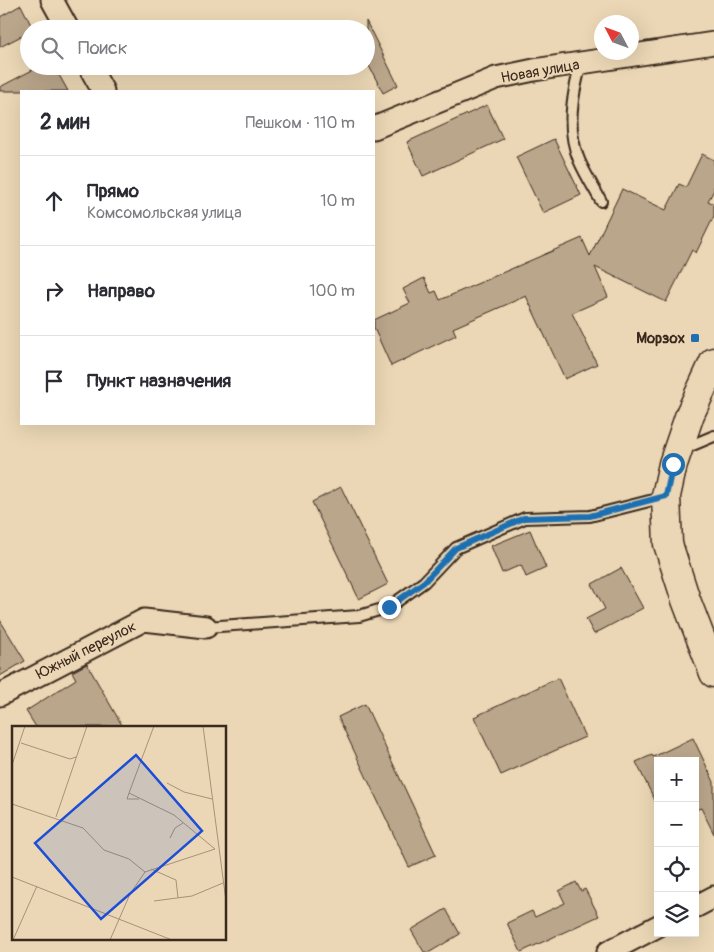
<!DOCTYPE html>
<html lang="ru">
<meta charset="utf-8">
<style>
body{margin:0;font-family:Pangolin,sans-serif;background:#f2f2f3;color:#2b2b33}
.controls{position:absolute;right:15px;bottom:15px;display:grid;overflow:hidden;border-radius:0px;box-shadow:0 5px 20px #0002}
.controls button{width:45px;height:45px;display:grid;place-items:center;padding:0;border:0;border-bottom:1px solid #e1e1e2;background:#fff;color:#2b2b33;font:25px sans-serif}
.compass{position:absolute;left:594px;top:15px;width:45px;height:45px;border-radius:50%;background:#fff;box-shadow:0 5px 20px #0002;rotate:311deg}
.stop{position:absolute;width:15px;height:15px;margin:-11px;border:4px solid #1f6fb2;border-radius:50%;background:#fff}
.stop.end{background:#1f6fb2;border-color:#fff;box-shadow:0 1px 5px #0008}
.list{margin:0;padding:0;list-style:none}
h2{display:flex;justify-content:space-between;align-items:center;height:65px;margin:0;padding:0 20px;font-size:21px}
h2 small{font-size:16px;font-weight:400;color:#7c7c81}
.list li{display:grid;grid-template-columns:32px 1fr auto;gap:15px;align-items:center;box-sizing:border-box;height:90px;padding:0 20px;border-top:1px solid #e1e1e2}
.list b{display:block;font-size:19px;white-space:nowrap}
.list p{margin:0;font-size:16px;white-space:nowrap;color:#7c7c81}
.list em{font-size:16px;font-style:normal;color:#7c7c81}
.icon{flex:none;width:28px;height:28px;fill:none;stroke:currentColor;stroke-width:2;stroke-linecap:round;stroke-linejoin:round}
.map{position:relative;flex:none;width:714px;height:952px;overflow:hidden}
.search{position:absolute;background:#fff;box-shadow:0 5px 20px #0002;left:20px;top:20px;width:355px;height:55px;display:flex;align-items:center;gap:12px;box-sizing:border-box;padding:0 18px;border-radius:28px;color:#7c7c81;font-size:19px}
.panel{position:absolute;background:#fff;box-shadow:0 5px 20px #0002;left:20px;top:90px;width:355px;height:335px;border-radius:0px}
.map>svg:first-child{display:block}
.building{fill:#baa68b;stroke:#3b2a1e}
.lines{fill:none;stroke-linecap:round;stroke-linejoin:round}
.lane-casing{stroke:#3b2a1e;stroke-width:14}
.street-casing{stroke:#3b2a1e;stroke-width:25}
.secondary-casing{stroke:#3b2a1e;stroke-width:31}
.lane{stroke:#ebd7b5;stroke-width:10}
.street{stroke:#ebd7b5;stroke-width:21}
.secondary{stroke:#ebd7b5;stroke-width:28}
.route{stroke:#1f6fb2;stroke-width:6}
.poi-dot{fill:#1f6fb2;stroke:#ebd7b5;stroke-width:2}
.labels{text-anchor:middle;stroke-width:4;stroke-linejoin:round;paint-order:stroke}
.street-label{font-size:15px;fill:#3b2a1e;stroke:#ebd7b5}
.poi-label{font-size:15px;font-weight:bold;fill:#3b2a1e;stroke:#ebd7b5;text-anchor:end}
.inset-road{fill:none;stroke:#a59279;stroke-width:1}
.view{fill:#1d4ed8;fill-opacity:0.15;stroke:#1d4ed8;stroke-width:2.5}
.inset-edge{fill:none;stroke:#3b2a1e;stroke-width:2.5}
</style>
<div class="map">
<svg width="714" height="952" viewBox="0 0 714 952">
<rect width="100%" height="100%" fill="#ebd7b5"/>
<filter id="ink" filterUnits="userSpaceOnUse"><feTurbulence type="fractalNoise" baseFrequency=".02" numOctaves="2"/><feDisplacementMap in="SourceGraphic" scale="10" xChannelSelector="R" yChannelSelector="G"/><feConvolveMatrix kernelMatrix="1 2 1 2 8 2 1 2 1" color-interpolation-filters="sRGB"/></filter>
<g filter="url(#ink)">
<path class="building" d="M 21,5 L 33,29 L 29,29 L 29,32 L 0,47 L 0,17 Z
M 366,21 L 398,85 L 383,93 L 366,60 Z
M 40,66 L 67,66 L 59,75 L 68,91 L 0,91 L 0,87 Z
M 487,105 L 503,139 L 423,176 L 407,142 Z
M 554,139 L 581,195 L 543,213 L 516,157 Z
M 702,154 L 714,160 L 714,190 L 708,201 L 714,204 L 714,216 L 696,253 L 692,250 L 666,302 L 595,267 L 608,297 L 572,313 L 597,364 L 565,379 L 526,296 L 453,328 L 456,335 L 391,366 L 374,328 L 374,320 L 410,303 L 403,289 L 424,278 L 431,293 L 436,291 L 440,300 L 582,238 L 590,256 L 622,189 L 666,210 L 679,184 L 686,187 Z
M 341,487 L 388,584 L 359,599 L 312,502 Z
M 530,530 L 546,568 L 526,577 L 521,565 L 502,573 L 491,546 Z
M 621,568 L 643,608 L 594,634 L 586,619 L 605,609 L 592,584 Z
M 0,620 L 25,661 L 0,676 Z
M 87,664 L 123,727 L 36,727 L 26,711 L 76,679 L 72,672 Z
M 558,678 L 585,737 L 501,775 L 474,717 Z
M 365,704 L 436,855 L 409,867 L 338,717 Z
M 693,738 L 714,782 L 714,834 L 701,808 L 695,810 L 695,761 L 658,761 L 658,807 L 636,762 L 652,755 L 653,757 Z
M 576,882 L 581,891 L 585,889 L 599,916 L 521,952 L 507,923 L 532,911 L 535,917 L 565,903 L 559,891 Z
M 446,909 L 460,934 L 430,952 L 424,952 L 411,930 Z"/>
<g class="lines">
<defs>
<path id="lane" d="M 581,64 C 572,96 566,128 579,160 C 585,174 594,188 601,201
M 683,449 L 714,436
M 206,627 L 359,616 L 389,607 L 424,582 L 456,548 L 525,518 L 590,516 L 665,497"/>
<path id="street" d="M 52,0 L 68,29
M 89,66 L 103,91
M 374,128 L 496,78 L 534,70 L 714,43
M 0,695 L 144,620 L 206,627
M 695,907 L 714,897
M 608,952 L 658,926"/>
<path id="secondary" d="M 714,362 L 690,414 L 673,464 L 666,496 L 668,544 L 686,600 L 714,673"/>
</defs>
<use href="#lane" class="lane-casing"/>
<use href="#street" class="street-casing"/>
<use href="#secondary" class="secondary-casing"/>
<use href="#lane" class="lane"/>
<use href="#street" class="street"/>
<use href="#secondary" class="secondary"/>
</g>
</g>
<g class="lines" filter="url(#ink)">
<path class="route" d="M 389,607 L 424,582 L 456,548 L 524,518 L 590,516 L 666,496 L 673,464"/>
</g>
<rect class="poi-dot" x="690" y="333" width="10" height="10" rx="2.5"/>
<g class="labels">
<g class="street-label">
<text transform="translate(540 71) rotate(-10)" y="5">Новая улица</text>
<text transform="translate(86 650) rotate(-27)" y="5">Южный переулок</text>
</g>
<g class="poi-label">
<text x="685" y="343">Морзох</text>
</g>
</g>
<g transform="translate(12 726)">
<rect width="214" height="214" fill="#ebd7b5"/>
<path class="inset-road" d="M 142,0 L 117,67 L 162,89 L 203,123M 191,0 L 214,175M 9,17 L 58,33 L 64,31M 0,39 L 13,0M 155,57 L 172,66 L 200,73M 117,67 L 115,73 L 127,73M 0,78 L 71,102 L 92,124 L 117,133 L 133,146M 44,91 L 75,0M 158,112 L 163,102 L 171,97M 139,143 L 164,154 L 166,172M 0,151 L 160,214M 142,175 L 180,170 L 211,157M 1,214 L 25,160M 98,214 L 118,168 L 133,146 L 203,123"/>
<path class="view" d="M 124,29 L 190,105 L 89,193 L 23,117 Z"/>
<rect width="214" height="214" class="inset-edge"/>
</g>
</svg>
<div class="controls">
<button>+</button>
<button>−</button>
<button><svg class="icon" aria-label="locate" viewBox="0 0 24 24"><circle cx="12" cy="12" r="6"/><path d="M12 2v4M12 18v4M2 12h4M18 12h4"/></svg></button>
<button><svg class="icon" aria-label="layers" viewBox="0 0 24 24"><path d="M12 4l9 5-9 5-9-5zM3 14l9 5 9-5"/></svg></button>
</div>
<svg class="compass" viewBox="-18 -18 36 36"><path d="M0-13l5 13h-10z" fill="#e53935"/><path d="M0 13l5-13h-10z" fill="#7c7c81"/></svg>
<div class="stop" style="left:673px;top:464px"></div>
<div class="stop end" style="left:389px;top:607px"></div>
<div class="search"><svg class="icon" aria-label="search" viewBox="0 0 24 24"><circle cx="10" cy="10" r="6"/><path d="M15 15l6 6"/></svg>Поиск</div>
<section class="panel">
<h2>2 мин<small>Пешком · 110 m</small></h2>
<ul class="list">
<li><svg class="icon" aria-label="ahead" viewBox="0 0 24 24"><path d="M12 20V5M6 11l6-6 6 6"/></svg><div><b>Прямо</b><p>Комсомольская улица</p></div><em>10 m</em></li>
<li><svg class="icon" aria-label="right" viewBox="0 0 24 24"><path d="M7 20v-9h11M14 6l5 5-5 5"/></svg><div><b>Направо</b></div><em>100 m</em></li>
<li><svg class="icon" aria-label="arrive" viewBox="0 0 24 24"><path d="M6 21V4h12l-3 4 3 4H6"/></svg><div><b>Пункт назначения</b></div></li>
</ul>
</section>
</div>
